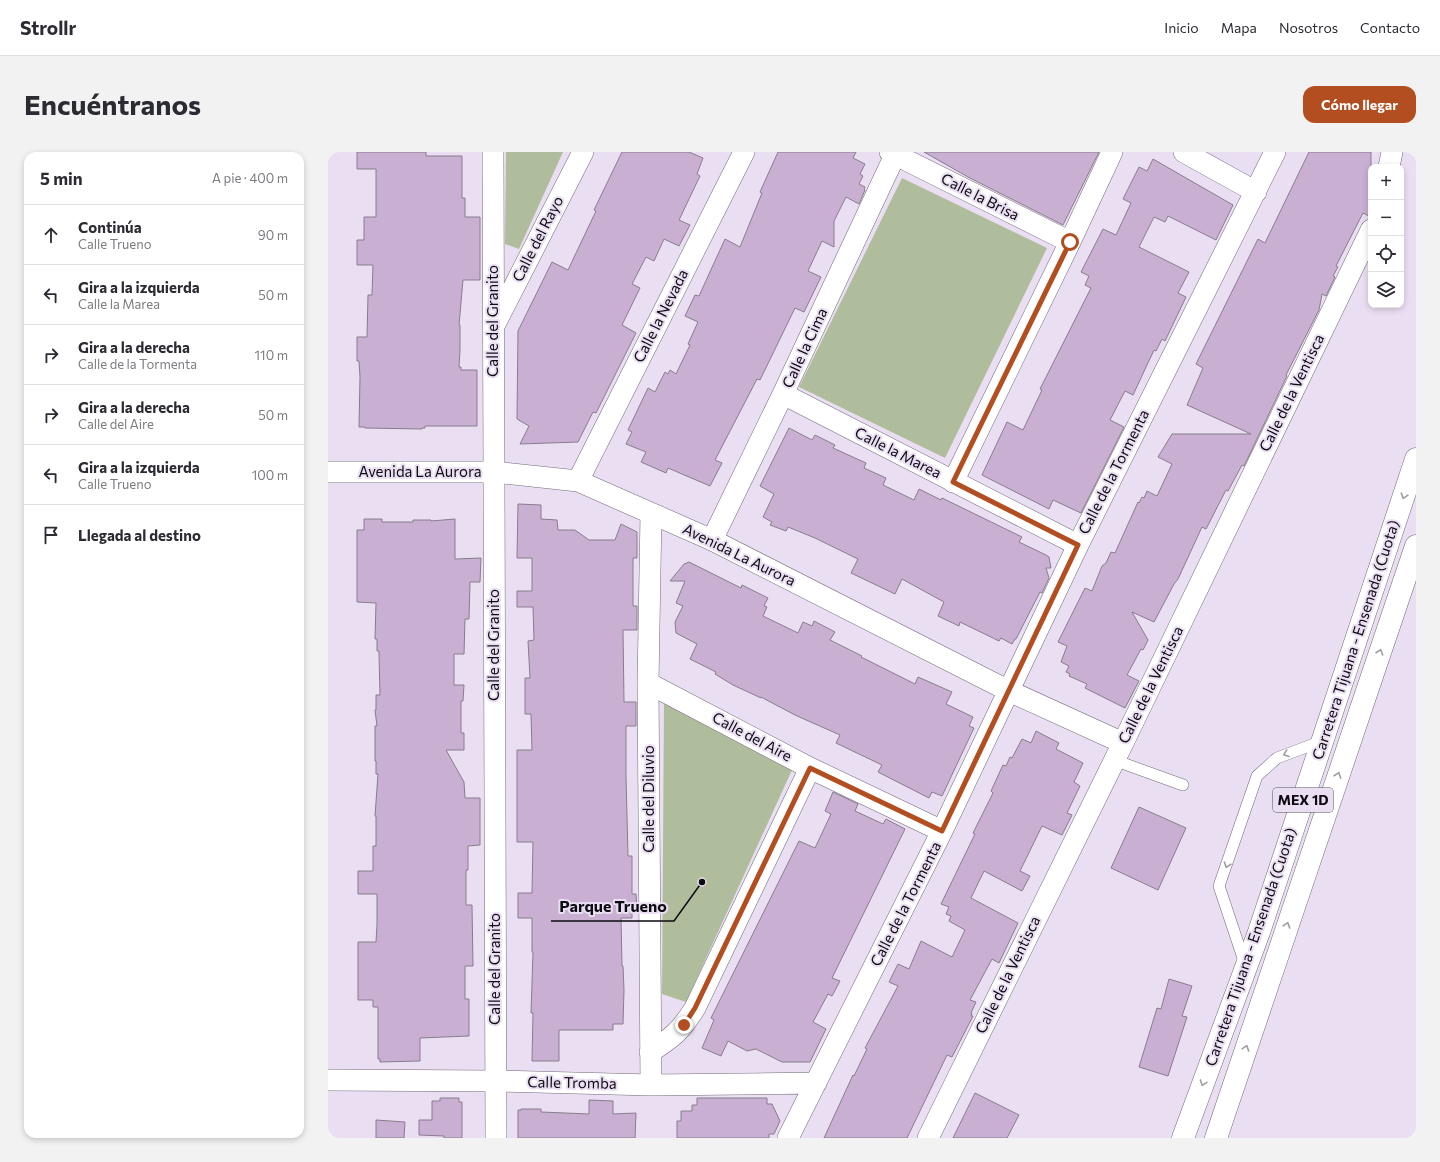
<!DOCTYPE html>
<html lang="es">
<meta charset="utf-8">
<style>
body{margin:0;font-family:Commissioner,sans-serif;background:#f2f2f3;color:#2b2b33}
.controls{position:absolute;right:12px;top:12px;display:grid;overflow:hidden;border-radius:8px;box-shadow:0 2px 6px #0003}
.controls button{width:36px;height:36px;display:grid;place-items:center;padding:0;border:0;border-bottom:1px solid #e1e1e2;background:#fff;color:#2b2b33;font:20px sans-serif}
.stop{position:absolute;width:12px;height:12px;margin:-9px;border:3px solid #b34e20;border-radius:50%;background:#fff}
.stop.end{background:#b34e20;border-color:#fff;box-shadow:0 1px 4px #0008}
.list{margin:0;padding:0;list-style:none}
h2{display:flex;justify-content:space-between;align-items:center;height:52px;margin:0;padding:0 16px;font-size:17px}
h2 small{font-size:13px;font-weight:400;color:#7c7c81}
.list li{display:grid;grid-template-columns:26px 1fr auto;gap:12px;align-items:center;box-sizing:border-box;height:60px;padding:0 16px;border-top:1px solid #e1e1e2}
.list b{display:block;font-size:15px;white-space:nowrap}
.list p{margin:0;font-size:13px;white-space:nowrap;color:#7c7c81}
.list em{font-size:13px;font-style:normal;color:#7c7c81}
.icon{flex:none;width:22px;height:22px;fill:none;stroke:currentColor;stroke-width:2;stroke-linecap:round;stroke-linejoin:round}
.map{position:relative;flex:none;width:1088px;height:986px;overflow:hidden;border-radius:12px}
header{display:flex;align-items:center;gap:24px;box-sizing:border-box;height:56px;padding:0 20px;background:#fff;border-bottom:1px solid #e1e1e2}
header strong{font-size:19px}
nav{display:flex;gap:22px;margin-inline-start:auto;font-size:14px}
.intro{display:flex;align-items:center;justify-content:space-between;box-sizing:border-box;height:96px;padding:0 24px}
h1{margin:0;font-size:28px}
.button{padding:10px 18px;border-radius:12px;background:#b34e20;color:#fff;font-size:14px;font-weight:700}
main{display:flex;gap:24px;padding:0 24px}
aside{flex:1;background:#fff;border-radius:12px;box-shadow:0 2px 6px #0003}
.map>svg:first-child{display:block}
.green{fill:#b0bd9d}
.building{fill:#c9b0d3;stroke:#887c8c}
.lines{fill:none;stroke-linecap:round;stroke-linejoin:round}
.lane-casing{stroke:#736a7b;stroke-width:12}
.street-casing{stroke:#736a7b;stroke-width:22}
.highway-casing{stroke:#736a7b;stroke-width:23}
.lane{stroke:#fff;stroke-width:11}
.street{stroke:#fff;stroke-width:21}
.highway{stroke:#fff;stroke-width:22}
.oneway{stroke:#9f9da0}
.route{stroke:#b34e20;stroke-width:5}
.labels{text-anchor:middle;stroke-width:4;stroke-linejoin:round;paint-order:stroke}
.shield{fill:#eadff2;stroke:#504a54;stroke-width:1}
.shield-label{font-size:14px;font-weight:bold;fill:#0e0a11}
.street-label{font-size:15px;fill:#0e0a11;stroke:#eadff2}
.leader{fill:none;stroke:#0e0a11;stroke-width:1.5}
.callout-dot{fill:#0e0a11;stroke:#eadff2;stroke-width:1.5}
.callout-label{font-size:16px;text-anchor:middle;font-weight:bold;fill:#0e0a11;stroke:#eadff2;stroke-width:4;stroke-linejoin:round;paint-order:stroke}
</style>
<header>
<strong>Strollr</strong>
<nav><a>Inicio</a><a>Mapa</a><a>Nosotros</a><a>Contacto</a></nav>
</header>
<div class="intro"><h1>Encuéntranos</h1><a class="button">Cómo llegar</a></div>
<main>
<aside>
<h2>5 min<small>A pie · 400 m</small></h2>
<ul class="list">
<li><svg class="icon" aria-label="ahead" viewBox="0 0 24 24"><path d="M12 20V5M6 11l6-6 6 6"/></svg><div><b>Continúa</b><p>Calle Trueno</p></div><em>90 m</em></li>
<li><svg class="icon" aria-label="left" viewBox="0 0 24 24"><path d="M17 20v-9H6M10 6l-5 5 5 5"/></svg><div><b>Gira a la izquierda</b><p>Calle la Marea</p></div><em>50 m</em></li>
<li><svg class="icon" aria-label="right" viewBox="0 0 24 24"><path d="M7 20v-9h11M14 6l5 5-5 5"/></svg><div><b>Gira a la derecha</b><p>Calle de la Tormenta</p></div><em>110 m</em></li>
<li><svg class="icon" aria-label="right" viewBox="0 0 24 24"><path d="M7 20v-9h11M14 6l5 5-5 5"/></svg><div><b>Gira a la derecha</b><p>Calle del Aire</p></div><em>50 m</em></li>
<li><svg class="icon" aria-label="left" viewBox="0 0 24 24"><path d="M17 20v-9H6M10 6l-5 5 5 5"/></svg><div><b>Gira a la izquierda</b><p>Calle Trueno</p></div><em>100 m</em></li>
<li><svg class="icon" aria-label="arrive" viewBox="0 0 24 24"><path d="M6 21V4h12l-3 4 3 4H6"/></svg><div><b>Llegada al destino</b></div></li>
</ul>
</aside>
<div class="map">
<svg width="1088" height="986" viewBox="0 0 1088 986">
<rect width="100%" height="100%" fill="#eadff2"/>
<path class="green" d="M 178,0 L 235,0 L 191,97 L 177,92 Z
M 574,26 L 719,96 L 617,306 L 471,235 Z
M 336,550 L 464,618 L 358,850 L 334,842 Z"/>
<path class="building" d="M 29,0 L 98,0 L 98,4 L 134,4 L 134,46 L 137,46 L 137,65 L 152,65 L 152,128 L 135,128 L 131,173 L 132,173 L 132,198 L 131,215 L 133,215 L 133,218 L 149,218 L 149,274 L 97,274 L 97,276 L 94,276 L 94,277 L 37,276 L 37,275 L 31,275 L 32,225 L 31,209 L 29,209 L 29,185 L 39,185 L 40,143 L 44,143 L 45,113 L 29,113 L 29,88 L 36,88 L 36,65 L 48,65 L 48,17 L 29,17 Z
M 294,0 L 361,0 L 375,6 L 369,22 L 372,24 L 351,68 L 362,73 L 351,94 L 336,87 L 326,109 L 318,105 L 304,132 L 312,136 L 294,173 L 308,181 L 268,261 L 265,260 L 250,290 L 192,292 L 201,274 L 189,267 L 190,179 L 224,110 L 240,118 L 268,59 L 266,58 Z
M 450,0 L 528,0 L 525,6 L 537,12 L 532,22 L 535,24 L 531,32 L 537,35 L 536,37 L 537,38 L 531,52 L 518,45 L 506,69 L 506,95 L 494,89 L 480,119 L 493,125 L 476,160 L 467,156 L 432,228 L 429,227 L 387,308 L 394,311 L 382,334 L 340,316 L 338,321 L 313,310 L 318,300 L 298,292 L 304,280 L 300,278 L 320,236 L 327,240 L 337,220 L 340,222 L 342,218 L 348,222 L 362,193 L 360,192 L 370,170 L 357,164 L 367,143 L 371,144 L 397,87 L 412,95 L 434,41 L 432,40 Z
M 596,0 L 771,0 L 735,73 L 640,25 Z
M 981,0 L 1043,0 L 1043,65 L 1035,61 L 1008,114 L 1010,115 L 1005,124 L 1007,125 L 998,144 L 994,142 L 991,158 L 958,223 L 959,224 L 916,314 L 914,313 L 900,339 L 898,338 L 878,377 L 874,375 L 850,427 L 846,432 L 826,470 L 804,460 L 820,488 L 815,498 L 813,497 L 799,523 L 811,529 L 797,556 L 757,536 L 759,532 L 741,524 L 742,522 L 738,520 L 741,514 L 733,510 L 739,494 L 730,490 L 757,436 L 764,439 L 774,414 L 778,411 L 783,400 L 787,401 L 810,350 L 811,351 L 814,345 L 816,346 L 819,339 L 829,344 L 844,312 L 830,305 L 844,282 L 923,282 L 859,253 L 875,216 L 868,212 L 930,87 L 937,91 Z
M 825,7 L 905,53 L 888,88 L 840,64 L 837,70 L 826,65 L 811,95 L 861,120 L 850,141 L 858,145 L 837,189 L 834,187 L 828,199 L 826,198 L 805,243 L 797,239 L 782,268 L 796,275 L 753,361 L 725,348 L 721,357 L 654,323 L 679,270 L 695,278 L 714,238 L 712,237 L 763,136 L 757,133 L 761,124 L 753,120 L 775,77 L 788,83 L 803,51 L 795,47 L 811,15 L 819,19 Z
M 461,276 L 484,288 L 487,283 L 507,293 L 505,296 L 538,311 L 536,316 L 558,326 L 555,333 L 586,348 L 591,337 L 613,348 L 614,346 L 694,385 L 691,390 L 718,403 L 721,405 L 723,416 L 718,416 L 721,426 L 714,441 L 712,440 L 688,487 L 687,487 L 684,492 L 673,486 L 671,489 L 632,470 L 631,474 L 610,464 L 616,450 L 574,427 L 567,442 L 523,421 L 530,407 L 487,386 L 460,375 L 458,379 L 442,373 L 444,370 L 435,365 L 446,342 L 432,334 Z
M 190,352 L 213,353 L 213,367 L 229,368 L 230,378 L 247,378 L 261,388 L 287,388 L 293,372 L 309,380 L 309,406 L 305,406 L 305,454 L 309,454 L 309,478 L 295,478 L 296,550 L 308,550 L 308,574 L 298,574 L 298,624 L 300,704 L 304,704 L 304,742 L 308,742 L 309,757 L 304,757 L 304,766 L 293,766 L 294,814 L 295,814 L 296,838 L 295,872 L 285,872 L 285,878 L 231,878 L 231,909 L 204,909 L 205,861 L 203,861 L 205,800 L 204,800 L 204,766 L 190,766 L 190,741 L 204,741 L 205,690 L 189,690 L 189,598 L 204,598 L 203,562 L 197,562 L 197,526 L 202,526 L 200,489 L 206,488 L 205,455 L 189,455 L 189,439 L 204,439 L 204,406 L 189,406 Z
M 36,367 L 54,367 L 54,370 L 85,370 L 85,368 L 103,368 L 103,369 L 127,367 L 127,407 L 153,406 L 152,430 L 142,430 L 141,467 L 137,467 L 136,502 L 126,502 L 126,533 L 136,533 L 135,549 L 133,549 L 133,581 L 136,581 L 136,598 L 118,598 L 136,630 L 137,646 L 152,646 L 152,693 L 140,694 L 140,718 L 138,718 L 138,753 L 144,753 L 145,814 L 137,814 L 137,847 L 141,847 L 141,884 L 92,886 L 92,909 L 52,910 L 52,907 L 50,907 L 50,855 L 45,855 L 45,848 L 30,848 L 30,790 L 48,790 L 49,773 L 49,742 L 30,742 L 30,719 L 45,719 L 45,694 L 48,694 L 48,664 L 47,664 L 50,622 L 48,622 L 48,609 L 47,609 L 47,574 L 49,574 L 47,558 L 48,558 L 48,543 L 52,543 L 51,502 L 51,499 L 49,499 L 49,487 L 47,487 L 48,451 L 29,450 L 29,378 L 36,378 Z
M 361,410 L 413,436 L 414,433 L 440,446 L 436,454 L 439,455 L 435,464 L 470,481 L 475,470 L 484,474 L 486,469 L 507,480 L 502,488 L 534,504 L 533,505 L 587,532 L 590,525 L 624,540 L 618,552 L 645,565 L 641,574 L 646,576 L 614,644 L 604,640 L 601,646 L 550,620 L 554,613 L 508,591 L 512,583 L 467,563 L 433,545 L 433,546 L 405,533 L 387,522 L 388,520 L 362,507 L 369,492 L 348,481 L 347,470 L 355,454 L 348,451 L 357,429 L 342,429 L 356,412 Z
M 708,579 L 731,591 L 728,597 L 755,611 L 746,630 L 752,634 L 739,661 L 744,663 L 734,683 L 714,674 L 692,719 L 702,724 L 694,739 L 656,719 L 643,746 L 690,771 L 671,811 L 664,807 L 642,848 L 648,850 L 643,861 L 644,861 L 643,864 L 645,864 L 624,905 L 619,903 L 579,986 L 496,986 L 525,923 L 526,924 L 539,897 L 537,896 L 570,834 L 561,830 L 570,812 L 581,817 L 593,789 L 624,805 L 637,778 L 621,769 L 623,764 L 618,762 L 621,755 L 613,752 L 647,682 L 645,681 L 665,641 L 663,639 L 675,613 L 678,614 L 682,605 L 684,606 L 694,587 L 703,591 Z
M 505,640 L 530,652 L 527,659 L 555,672 L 558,667 L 577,677 L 504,826 L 512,829 L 504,844 L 500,842 L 485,870 L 498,877 L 482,910 L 454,910 L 428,897 L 419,899 L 400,889 L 393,904 L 374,896 L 386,868 L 383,866 L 471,689 L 487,696 L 503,662 L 497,659 Z
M 811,655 L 858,676 L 830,738 L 783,716 Z
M 841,827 L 864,834 L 854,864 L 859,865 L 840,924 L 811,915 L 829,856 L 833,857 Z
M 647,941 L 691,963 L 679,986 L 625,986 Z
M 112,946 L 131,946 L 131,950 L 134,950 L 134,986 L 116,986 L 116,984 L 91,983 L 91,968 L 104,968 L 104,949 L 112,949 Z
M 369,946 L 439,946 L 439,952 L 444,952 L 452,969 L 446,982 L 441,982 L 441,986 L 349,986 L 349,969 L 353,969 L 353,959 L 364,959 L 364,953 L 369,953 Z
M 261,948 L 285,949 L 285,962 L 308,961 L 307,986 L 190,986 L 190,958 L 193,958 L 193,957 L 213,957 L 213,960 L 261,962 Z
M 48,968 L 77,970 L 76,986 L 48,986 Z"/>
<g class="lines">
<defs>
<path id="lane" d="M 786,608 L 855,633
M 917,812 L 891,734 L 929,624 L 949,606 L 994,589"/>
<path id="street" d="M 165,0 L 168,986
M 562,0 L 742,90
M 856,0 L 928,40
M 1061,15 L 1064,0
M 167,172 L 255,0
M 455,242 L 750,393
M 0,320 L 166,320 L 250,329 L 384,388 L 681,539 L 795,591
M 250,329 L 416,0
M 625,330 L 742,90 L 784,0
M 323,362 L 320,531 L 323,933
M 384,388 L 455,242 L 567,3
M 320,531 L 482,616 L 614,679
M 322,900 C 345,885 352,880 367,856 L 482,616
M 0,928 L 168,929 L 323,933 L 488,931
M 460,986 L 614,679 L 750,393 L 947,0
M 600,986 L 795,591 L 1043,78"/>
<path id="highway" d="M 855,986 L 931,780 L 1088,307
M 888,986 L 1088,394"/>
</defs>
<use href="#lane" class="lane-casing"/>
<use href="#street" class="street-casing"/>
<use href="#highway" class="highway-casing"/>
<use href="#lane" class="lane"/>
<use href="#street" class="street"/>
<use href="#highway" class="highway"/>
</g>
<defs><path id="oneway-chevron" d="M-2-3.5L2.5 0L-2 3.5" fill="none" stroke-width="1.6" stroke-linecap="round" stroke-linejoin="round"/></defs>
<g class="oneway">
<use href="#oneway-chevron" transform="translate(1076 344) rotate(108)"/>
<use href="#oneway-chevron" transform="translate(1052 500) rotate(-71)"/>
<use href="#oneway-chevron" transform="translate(958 602) rotate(160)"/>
<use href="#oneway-chevron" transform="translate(1010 623) rotate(-71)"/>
<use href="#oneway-chevron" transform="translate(899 713) rotate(109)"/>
<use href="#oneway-chevron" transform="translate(959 773) rotate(-72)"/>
<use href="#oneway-chevron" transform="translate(918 896) rotate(-72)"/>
<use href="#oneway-chevron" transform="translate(875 931) rotate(110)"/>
</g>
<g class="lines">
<path class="route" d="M 356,873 L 367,856 L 482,616 L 614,679 L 750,393 L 625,330 L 742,90"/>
</g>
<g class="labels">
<rect class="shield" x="945" y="636" width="60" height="24" rx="3"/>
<g class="shield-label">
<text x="975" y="653">MEX 1D</text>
</g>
<g class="street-label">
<text transform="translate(652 45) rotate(27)" y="5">Calle la Brisa</text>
<text transform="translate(210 87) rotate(-63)" y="5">Calle del Rayo</text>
<text transform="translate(333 164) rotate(-63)" y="5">Calle la Nevada</text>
<text transform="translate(165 169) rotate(-90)" y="5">Calle del Granito</text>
<text transform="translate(477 196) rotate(-65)" y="5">Calle la Cima</text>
<text transform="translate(964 241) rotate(-64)" y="5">Calle de la Ventisca</text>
<text transform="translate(570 301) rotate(27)" y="5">Calle la Marea</text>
<text x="92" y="325">Avenida La Aurora</text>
<text transform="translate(786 320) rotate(-63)" y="5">Calle de la Tormenta</text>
<text transform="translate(411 403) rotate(26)" y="5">Avenida La Aurora</text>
<text transform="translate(1028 488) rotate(-72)" y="5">Carretera Tijuana - Ensenada (Cuota)</text>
<text transform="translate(166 493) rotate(-90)" y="5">Calle del Granito</text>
<text transform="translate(823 533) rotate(-64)" y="5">Calle de la Ventisca</text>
<text transform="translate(424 585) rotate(28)" y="5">Calle del Aire</text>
<text transform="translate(321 647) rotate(-90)" y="5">Calle del Diluvio</text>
<text transform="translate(578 752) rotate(-63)" y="5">Calle de la Tormenta</text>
<text transform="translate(923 795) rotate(-71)" y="5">Carretera Tijuana - Ensenada (Cuota)</text>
<text transform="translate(167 817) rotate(-90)" y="5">Calle del Granito</text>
<text transform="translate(680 823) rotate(-64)" y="5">Calle de la Ventisca</text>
<text transform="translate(244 931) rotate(1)" y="5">Calle Tromba</text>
</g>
</g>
<path class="leader" d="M374 730L346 769H223"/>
<circle class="callout-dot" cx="374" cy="730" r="4"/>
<g class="callout-label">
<text x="285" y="760">Parque Trueno</text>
</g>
</svg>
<div class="controls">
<button>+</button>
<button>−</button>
<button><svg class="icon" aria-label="locate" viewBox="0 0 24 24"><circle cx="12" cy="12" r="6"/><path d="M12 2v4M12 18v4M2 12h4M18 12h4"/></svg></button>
<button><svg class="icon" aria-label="layers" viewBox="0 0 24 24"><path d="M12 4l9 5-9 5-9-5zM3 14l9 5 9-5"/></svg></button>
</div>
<div class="stop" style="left:742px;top:90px"></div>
<div class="stop end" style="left:356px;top:873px"></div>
</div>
</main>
